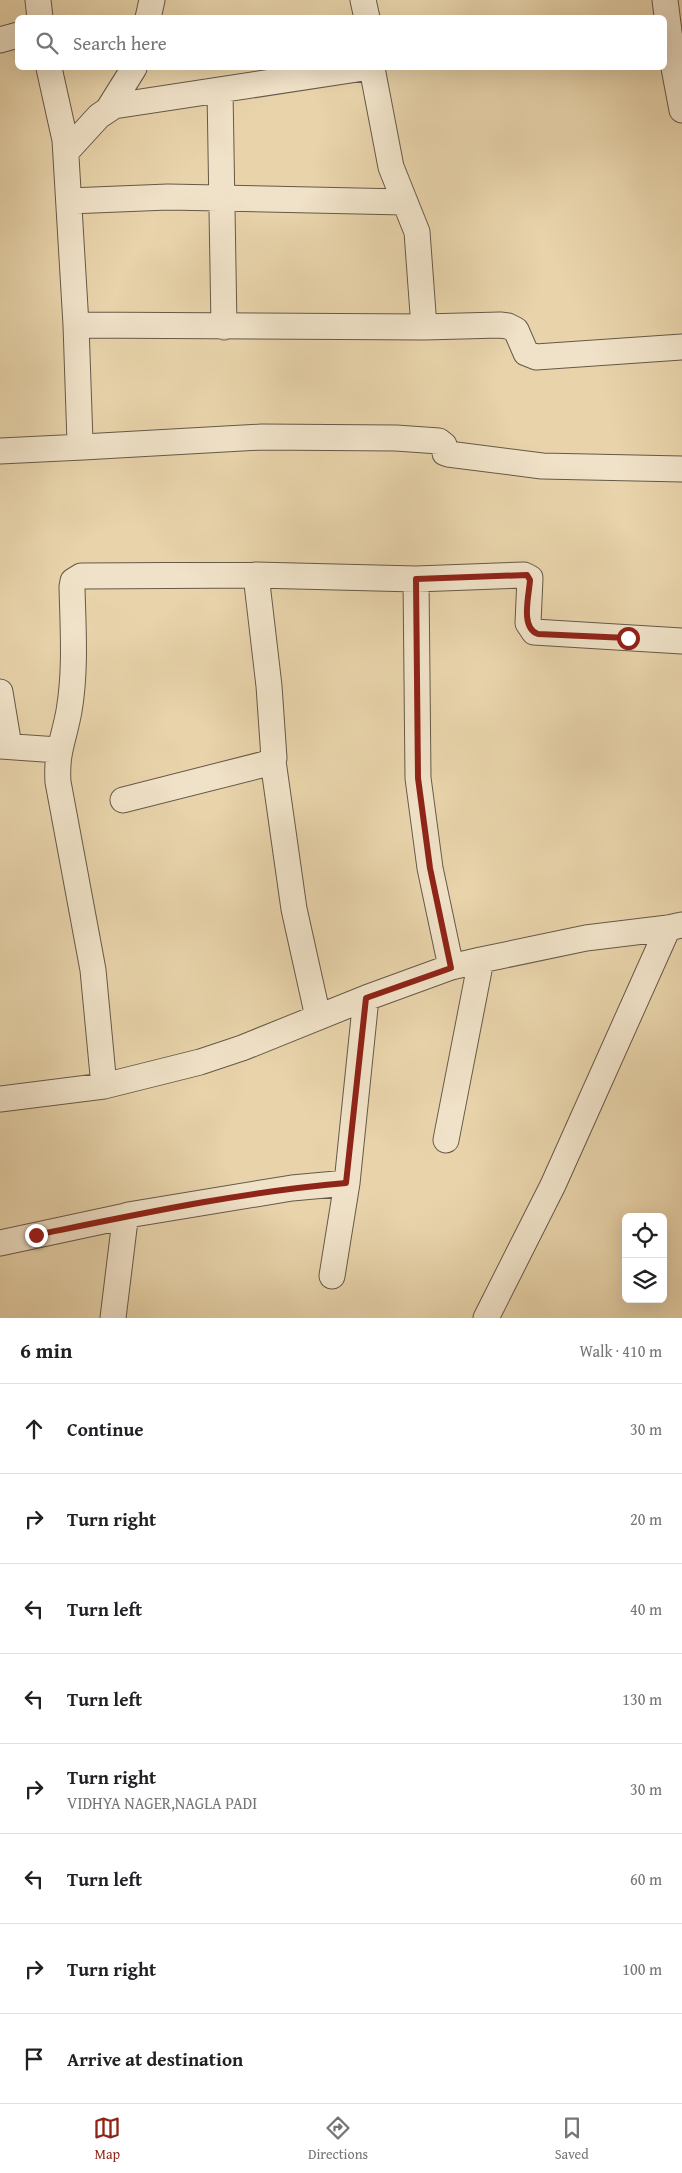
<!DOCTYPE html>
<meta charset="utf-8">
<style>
body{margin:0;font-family:"Gentium Book Plus",serif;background:#f6f6f6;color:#202124}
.controls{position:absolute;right:15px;bottom:15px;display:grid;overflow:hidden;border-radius:8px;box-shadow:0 5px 20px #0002}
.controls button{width:45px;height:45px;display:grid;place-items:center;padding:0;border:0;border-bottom:1px solid #e0e0e0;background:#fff;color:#202124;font:25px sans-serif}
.stop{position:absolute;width:15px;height:15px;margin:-11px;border:4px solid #8f2418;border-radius:50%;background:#fff}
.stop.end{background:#8f2418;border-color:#fff;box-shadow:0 1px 5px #0008}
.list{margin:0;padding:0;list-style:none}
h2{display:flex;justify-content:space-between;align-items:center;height:65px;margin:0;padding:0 20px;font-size:21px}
h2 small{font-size:16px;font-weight:400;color:#757577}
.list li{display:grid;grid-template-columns:32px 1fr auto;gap:15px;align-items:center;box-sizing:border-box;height:90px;padding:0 20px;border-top:1px solid #e0e0e0}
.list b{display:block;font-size:19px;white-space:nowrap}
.list p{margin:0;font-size:16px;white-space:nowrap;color:#757577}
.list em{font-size:16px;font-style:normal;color:#757577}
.icon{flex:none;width:28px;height:28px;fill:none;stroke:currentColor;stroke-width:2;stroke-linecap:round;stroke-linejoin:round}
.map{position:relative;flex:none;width:682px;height:1318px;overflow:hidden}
.search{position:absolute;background:#fff;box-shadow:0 5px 20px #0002;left:15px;right:15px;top:15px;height:55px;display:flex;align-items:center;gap:12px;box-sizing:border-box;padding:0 18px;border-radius:8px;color:#757577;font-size:19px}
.sheet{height:785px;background:#fff}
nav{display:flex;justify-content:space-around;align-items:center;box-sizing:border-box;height:70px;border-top:1px solid #e0e0e0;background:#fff;font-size:14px;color:#757577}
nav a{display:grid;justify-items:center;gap:2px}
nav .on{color:#8f2418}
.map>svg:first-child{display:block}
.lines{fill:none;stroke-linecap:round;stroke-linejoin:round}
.minor-casing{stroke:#665948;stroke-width:27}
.minor{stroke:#f0e2c8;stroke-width:25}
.route{stroke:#8f2418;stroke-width:6}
</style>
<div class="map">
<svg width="682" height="1318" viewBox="0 0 682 1318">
<rect width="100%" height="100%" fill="#e8d3aa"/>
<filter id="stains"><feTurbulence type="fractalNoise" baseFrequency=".004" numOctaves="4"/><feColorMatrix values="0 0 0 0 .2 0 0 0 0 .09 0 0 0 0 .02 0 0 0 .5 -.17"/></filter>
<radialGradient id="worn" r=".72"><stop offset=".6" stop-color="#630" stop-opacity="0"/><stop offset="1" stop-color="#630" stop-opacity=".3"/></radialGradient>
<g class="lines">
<defs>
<path id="minor" d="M 38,0 L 40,18
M 363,0 L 367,18
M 665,0 L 673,63 L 682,110
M 148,18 L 152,0
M 0,40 L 18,35
M 49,68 L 65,140 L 76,325 L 80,442 L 83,447 L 262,437 L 396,438 L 439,441 L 444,445 L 445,453 L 448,454 L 542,466 L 682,469
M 372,68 L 391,167 L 417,232 L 424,327
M 220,91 L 224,327
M 109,108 L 134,68
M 66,152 L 99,116 L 114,106 L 364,68
M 69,201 L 168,197 L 404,202
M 76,325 L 424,327 L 500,325 L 508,326 L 516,330 L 526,353 L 536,357 L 682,347
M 0,451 L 83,447
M 416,579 L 418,778 L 430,868 L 451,967
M 0,692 L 9,746
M 0,746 L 58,750
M 273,761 L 294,909 L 318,1017
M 123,800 L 265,764 L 274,758 L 269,686 L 256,575
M 104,1086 L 93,970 L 58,782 C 56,752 64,739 69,711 C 76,670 73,628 72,587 L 73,581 L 81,576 L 256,575 L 416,579 L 524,575 L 530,578 L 528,623 L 534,632 L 682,641
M 0,1099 L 104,1086 L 200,1062 L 242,1048 L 366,998 L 451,967 L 481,960 L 586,938 L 668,928 L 682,925
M 446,1140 L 481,960
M 0,1243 L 126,1216
M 332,1276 L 347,1183 L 366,998
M 113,1318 L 125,1220 L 128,1215 L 292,1188 L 347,1183
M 486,1318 L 553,1185 L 668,928"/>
</defs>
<use href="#minor" class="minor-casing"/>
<use href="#minor" class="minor"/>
</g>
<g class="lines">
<path class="route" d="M 36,1235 C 139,1214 241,1192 346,1183 L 366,998 L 451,968 L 430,868 L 418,778 L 416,579 L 527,575 L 530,580 C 529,596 520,628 538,634 L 628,638"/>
</g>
<rect width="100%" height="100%" filter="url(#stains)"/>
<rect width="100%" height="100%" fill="url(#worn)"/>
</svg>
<div class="controls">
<button><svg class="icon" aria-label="locate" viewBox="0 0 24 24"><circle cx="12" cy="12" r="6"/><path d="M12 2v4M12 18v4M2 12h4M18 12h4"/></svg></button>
<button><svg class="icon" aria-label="layers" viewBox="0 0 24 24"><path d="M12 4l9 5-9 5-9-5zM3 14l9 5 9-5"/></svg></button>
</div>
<div class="stop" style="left:628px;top:638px"></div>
<div class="stop end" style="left:36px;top:1235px"></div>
<div class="search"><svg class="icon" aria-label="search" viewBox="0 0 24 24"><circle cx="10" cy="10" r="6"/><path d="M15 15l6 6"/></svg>Search here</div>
</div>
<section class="sheet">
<h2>6 min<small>Walk · 410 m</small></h2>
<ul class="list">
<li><svg class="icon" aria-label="ahead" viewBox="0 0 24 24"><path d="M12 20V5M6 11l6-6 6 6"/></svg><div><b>Continue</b></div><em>30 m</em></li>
<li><svg class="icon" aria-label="right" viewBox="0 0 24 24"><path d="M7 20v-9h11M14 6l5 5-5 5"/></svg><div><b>Turn right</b></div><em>20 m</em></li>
<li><svg class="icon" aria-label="left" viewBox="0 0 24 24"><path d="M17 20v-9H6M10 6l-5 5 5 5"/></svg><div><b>Turn left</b></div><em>40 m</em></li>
<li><svg class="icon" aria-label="left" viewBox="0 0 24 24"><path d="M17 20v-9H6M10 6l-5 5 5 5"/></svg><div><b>Turn left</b></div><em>130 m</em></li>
<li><svg class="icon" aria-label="right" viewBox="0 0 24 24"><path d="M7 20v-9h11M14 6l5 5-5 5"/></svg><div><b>Turn right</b><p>VIDHYA NAGER,NAGLA PADI</p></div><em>30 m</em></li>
<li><svg class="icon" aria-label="left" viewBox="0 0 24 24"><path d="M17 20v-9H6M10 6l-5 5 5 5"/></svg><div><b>Turn left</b></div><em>60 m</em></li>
<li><svg class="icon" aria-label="right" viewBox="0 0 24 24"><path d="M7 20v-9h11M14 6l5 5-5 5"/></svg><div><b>Turn right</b></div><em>100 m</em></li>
<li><svg class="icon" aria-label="arrive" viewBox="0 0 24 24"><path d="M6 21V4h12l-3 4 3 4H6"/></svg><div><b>Arrive at destination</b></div></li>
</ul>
</section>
<nav>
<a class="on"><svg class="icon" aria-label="map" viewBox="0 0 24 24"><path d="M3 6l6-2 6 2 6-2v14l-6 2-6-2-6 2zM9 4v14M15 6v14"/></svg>Map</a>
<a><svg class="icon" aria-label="directions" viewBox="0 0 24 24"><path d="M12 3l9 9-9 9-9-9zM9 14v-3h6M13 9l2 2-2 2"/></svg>Directions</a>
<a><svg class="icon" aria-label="saved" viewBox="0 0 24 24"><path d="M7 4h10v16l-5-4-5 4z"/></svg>Saved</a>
</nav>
